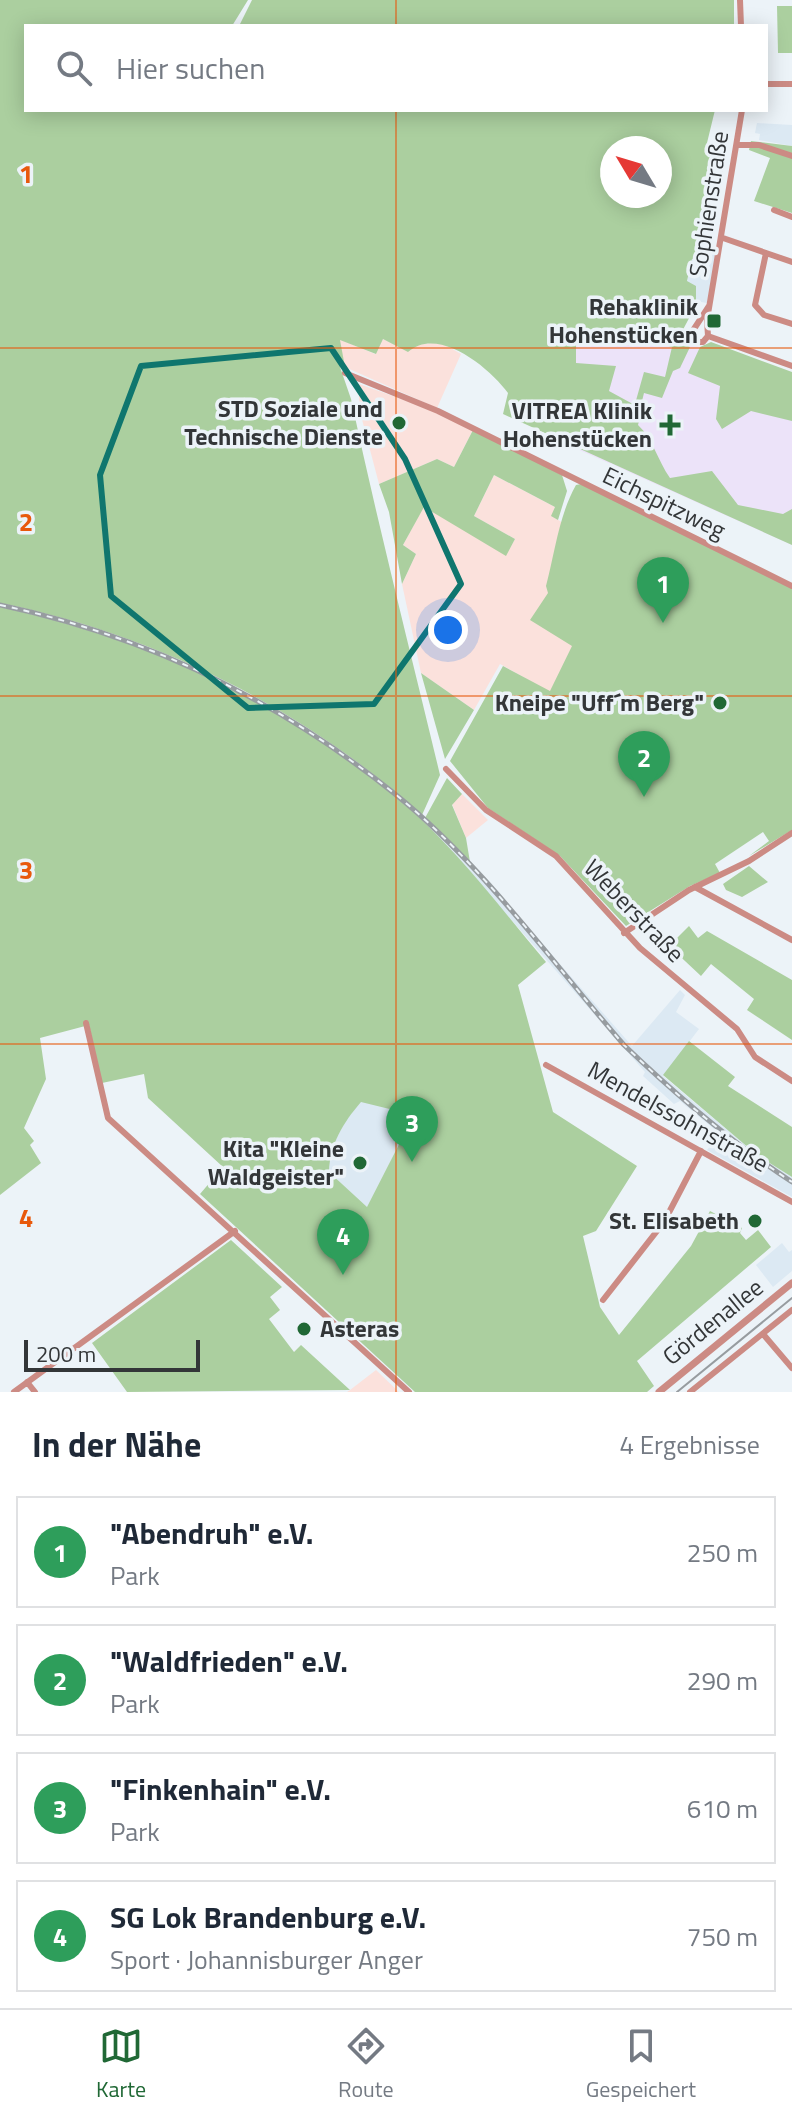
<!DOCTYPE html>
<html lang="de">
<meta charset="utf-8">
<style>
body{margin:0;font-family:"Titillium Web",sans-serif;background:#f6f6f7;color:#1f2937}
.compass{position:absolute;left:600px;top:136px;width:72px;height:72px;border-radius:50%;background:#fff;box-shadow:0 4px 20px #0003;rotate:308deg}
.scale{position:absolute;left:24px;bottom:20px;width:176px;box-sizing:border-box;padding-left:8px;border:4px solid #333638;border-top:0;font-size:22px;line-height:28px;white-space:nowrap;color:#333638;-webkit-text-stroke:6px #ecf3f8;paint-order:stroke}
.you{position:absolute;left:448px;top:630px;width:28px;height:28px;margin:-20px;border:6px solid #fff;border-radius:50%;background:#1a73e8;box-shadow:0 0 0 12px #1a73e833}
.badge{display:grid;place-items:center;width:52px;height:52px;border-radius:50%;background:#206835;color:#fff;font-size:26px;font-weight:700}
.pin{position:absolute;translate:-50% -66px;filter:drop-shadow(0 2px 4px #0008)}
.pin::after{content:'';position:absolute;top:42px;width:28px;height:24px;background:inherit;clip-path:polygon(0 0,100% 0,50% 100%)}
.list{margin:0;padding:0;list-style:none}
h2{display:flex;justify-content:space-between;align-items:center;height:104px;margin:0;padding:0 32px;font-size:34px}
h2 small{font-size:26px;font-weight:400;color:#747a83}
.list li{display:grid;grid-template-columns:52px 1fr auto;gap:24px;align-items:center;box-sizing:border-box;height:112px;margin:0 16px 16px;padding:0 16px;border:2px solid #e0e1e3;border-radius:0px}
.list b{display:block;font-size:30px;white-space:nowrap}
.list p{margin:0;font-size:26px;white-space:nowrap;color:#747a83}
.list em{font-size:26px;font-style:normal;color:#747a83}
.icon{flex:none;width:44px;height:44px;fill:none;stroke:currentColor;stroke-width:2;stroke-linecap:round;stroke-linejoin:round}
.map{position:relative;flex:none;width:792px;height:1392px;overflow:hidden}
.search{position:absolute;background:#fff;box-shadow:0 4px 20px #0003;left:24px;right:24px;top:24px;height:88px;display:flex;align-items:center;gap:20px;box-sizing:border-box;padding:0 28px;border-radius:0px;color:#747a83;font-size:30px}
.sheet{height:616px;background:#fff}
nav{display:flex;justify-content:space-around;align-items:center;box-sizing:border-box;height:112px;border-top:2px solid #e0e1e3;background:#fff;font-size:22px;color:#747a83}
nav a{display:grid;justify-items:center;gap:4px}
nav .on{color:#206835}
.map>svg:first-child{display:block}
.built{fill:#dce9f3}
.industrial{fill:#fbe1dc}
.medical{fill:#ece3f9}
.green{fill:#abcf9f;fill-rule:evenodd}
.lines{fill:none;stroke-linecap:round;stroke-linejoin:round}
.minor{stroke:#cc8b84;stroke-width:6}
.tertiary{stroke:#cc8b84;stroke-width:7}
.tram{stroke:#979ca0;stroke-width:2}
.rail-casing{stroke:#979ca0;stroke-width:5}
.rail{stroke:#ecf3f8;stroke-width:2;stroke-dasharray:6;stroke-linecap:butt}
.marked{fill:none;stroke:#0f766e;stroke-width:6;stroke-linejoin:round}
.grid{fill:none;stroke:#e8590c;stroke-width:2;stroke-opacity:0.55}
.poi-dot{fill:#206835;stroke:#ecf3f8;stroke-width:3}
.labels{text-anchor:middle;stroke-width:7;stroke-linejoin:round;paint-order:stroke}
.street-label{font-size:24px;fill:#333638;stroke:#ecf3f8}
.poi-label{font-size:24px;font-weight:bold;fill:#333638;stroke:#ecf3f8;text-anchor:end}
.grid-label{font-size:26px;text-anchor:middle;font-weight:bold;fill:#e8590c;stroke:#ecf3f8;stroke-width:7;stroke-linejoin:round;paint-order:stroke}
</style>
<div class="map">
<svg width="792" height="1392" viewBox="0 0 792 1392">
<rect width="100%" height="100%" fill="#ecf3f8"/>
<path class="built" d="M 757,123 L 792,125 L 792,146 L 759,140 L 760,134 L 755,133 Z
M 708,250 L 717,252 L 707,303 L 695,301 L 687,282 L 692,259 L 706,261 Z
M 422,815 L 458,848 L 632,1046 L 680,990 L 685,995 L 676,1012 L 699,1029 L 663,1076 L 757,1155 L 792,1177 L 792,1197 L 707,1150 L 720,1134 L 680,1101 L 674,1104 L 643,1076 L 645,1072 L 456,857 L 418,819 Z
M 361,1101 L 414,1115 L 367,1208 L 329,1172 L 329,1153 L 345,1121 Z
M 782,1243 L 789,1252 L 792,1250 L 792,1271 L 773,1287 L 756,1265 Z"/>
<path class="industrial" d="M 339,339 L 375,354 L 383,339 L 408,351 L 415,345 L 440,342 L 461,354 L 437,408 L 345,367 Z
M 359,384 L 438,412 L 473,430 L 454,467 L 437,459 L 379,484 L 359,408 Z
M 494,475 L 555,507 L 552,516 L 563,523 L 559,535 L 573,645 L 550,692 L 500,664 L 474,710 L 421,673 L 402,584 L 416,554 L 403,545 L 424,506 L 506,555 L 515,539 L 474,516 Z
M 462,794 L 488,820 L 466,838 L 452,804 Z
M 376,1370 L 399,1392 L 347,1392 L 350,1390 Z"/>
<path class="medical" d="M 574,307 L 700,347 L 689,373 L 792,414 L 792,545 L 548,436 Z"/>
<path class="green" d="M 0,0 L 248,0 L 232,26 L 26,26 L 26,110 L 715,110 L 706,147 L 727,151 L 712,227 L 707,236 L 706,261 L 692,259 L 687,281 L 696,286 L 696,305 L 677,341 L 690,347 L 680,368 L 673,371 L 662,398 L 644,393 L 641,405 L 635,404 L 644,372 L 665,377 L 672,347 L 600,329 L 576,331 L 576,363 L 616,366 L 609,391 L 642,409 L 638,425 C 653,439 658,461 670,478 L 712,471 L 738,505 L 783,514 L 792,509 L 792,545 L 503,414 L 508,393 C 490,368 438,325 408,352 L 383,339 L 376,354 L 340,340 L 345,367 L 340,367 L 351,399 C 378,525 410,650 440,775 L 422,815 C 303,708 156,635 0,603 ZM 660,148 L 660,196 L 612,196 L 612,148 Z
M 252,0 L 734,0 L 734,26 L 239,26 Z
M 777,6 L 792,6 L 792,53 L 778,53 Z
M 751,141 L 792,146 L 792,213 L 754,201 L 770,158 L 749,150 Z
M 711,342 L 792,372 L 792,421 L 751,411 L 722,429 L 716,419 L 720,386 L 688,373 L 700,347 Z
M 473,430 L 562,475 L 567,491 L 558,520 L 551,516 L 555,507 L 494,475 L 474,516 L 515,539 L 506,556 L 424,507 L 403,545 L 416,554 L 402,584 L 389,512 L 379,484 L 437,459 L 454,467 Z
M 581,484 L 792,588 L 792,830 L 749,856 L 769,841 L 763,832 L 715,864 L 720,873 L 690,886 L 626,926 L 560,856 L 488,808 L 450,761 L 503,666 L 550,691 L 572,646 L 530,620 L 548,593 L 546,586 C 555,552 559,515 576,485 Z
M 0,607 C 145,638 280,701 395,796 C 452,843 498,905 546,962 L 518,985 L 553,1112 L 637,1166 L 596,1231 L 583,1236 L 600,1307 L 619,1335 L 691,1246 L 710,1211 L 742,1228 L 740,1233 L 746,1240 L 758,1230 L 771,1247 L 637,1361 L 654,1386 L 647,1392 L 415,1392 L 200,1194 L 223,1167 L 148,1098 L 144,1074 L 102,1083 L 89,1025 L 40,1038 L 46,1079 L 24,1128 L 34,1141 L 30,1145 L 41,1163 L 0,1195 ZM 361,1102 L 414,1115 L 367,1207 L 329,1172 C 330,1144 343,1123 361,1102 Z
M 421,673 L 474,710 L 445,759 Z
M 447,778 L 462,794 L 452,805 L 466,838 L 470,862 L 425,818 Z
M 749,866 L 768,882 L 742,897 L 726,890 L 723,884 Z
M 689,926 L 698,938 L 707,931 L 792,980 L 792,1040 L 747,1010 L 754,999 L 711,964 L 701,976 L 669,946 Z
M 689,1041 L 735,1077 L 728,1086 L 792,1127 L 792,1177 L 757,1155 L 663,1075 Z
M 231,1240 L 282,1287 L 270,1297 L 280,1310 L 269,1319 L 294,1352 L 301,1345 L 350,1390 L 127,1392 L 92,1343 Z"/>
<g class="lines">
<path class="minor" d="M 740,0 L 741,26
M 766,84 L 792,84
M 739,145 L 759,145 L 792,156
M 774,210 L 792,217
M 723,238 L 792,262
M 766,253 L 755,305 L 764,315 L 792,324
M 708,336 L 707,320 L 742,110
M 708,336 L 792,366
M 708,336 L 703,342 L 695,342 L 690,335 L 709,306
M 345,373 L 438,411 L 792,586
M 446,769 L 486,810 L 556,856 L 640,948 L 737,1029 L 755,1057 L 792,1081
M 695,887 L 792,940
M 624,933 L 689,890 L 749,861 L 792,833
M 86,1023 L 108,1118 L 409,1392
M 546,1065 L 792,1202
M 603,1300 L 664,1222 L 701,1151
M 763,1334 L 792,1368
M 27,1382 L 35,1392
M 14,1392 L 235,1231
M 690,1392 L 792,1310"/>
<path class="tertiary" d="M 659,1392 L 792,1283"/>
<path class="tram" d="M 677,1392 L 792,1298"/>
<defs>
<path id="rail" d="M 0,605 C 147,636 278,700 395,794 C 482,864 551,961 624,1045 C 676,1095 731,1142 792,1182"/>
</defs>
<use href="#rail" class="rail-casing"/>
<use href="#rail" class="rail"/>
</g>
<path class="marked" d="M 331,348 L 405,459 L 461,584 L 374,704 L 248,708 L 111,596 L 100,475 L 141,366 Z"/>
<path class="grid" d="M 396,0 L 396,26M 396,110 L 396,1392M 0,348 L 792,348M 0,696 L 792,696M 0,1044 L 792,1044"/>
<g class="poi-dot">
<rect x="706" y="313" width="16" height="16" rx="4"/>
<circle cx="399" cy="423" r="8"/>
<path d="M666 413h8v8h8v8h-8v8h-8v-8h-8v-8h8z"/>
<circle cx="720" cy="703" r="8"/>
<circle cx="360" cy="1163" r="8"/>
<circle cx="755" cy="1221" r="8"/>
<circle cx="304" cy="1329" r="8"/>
</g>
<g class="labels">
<g class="street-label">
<text transform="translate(709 204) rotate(-81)" y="8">Sophienstraße</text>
<text transform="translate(664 503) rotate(26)" y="8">Eichspitzweg</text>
<text transform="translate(634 911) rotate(46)" y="8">Weberstraße</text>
<text transform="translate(678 1117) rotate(29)" y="8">Mendelssohnstraße</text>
<text transform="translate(713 1322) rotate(-39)" y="8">Gördenallee</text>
</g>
<g class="poi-label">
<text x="698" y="315">Rehaklinik<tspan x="698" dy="28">Hohenstücken</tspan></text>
<text x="383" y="417">STD Soziale und<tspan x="383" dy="28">Technische Dienste</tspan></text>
<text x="652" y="419">VITREA Klinik<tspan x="652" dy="28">Hohenstücken</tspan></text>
<text x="704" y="711">Kneipe "Uff´m Berg"</text>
<text x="344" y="1157">Kita "Kleine<tspan x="344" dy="28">Waldgeister"</tspan></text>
<text x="739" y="1229">St. Elisabeth</text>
<text x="320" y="1337" text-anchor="start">Asteras</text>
</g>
</g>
<g class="grid-label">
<text x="26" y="183">1</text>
<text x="26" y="531">2</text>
<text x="26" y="879">3</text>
<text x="26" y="1227">4</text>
</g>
</svg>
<svg class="compass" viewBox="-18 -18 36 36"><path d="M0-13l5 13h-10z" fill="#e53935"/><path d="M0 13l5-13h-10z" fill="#747a83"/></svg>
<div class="scale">200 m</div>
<div class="you"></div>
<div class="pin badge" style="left:663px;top:623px;background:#2e9e5b">1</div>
<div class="pin badge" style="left:644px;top:797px;background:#2e9e5b">2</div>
<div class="pin badge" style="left:412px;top:1162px;background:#2e9e5b">3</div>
<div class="pin badge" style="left:343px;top:1275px;background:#2e9e5b">4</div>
<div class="search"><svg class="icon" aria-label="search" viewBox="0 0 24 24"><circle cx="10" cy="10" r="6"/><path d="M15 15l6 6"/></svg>Hier suchen</div>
</div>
<section class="sheet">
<h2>In der Nähe<small>4 Ergebnisse</small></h2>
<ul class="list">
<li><span class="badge" style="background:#2e9e5b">1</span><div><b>&quot;Abendruh&quot; e.V.</b><p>Park</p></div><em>250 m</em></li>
<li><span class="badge" style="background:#2e9e5b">2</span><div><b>&quot;Waldfrieden&quot; e.V.</b><p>Park</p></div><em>290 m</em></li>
<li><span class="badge" style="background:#2e9e5b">3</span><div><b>&quot;Finkenhain&quot; e.V.</b><p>Park</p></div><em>610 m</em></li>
<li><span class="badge" style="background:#2e9e5b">4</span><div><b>SG Lok Brandenburg e.V.</b><p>Sport · Johannisburger Anger</p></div><em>750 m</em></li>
</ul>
</section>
<nav>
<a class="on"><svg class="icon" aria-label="map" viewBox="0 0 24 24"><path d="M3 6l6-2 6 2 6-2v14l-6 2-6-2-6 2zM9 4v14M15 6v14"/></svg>Karte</a>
<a><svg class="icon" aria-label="directions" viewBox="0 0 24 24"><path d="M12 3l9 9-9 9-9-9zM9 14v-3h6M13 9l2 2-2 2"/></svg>Route</a>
<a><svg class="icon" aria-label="saved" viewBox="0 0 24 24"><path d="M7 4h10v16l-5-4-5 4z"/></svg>Gespeichert</a>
</nav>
